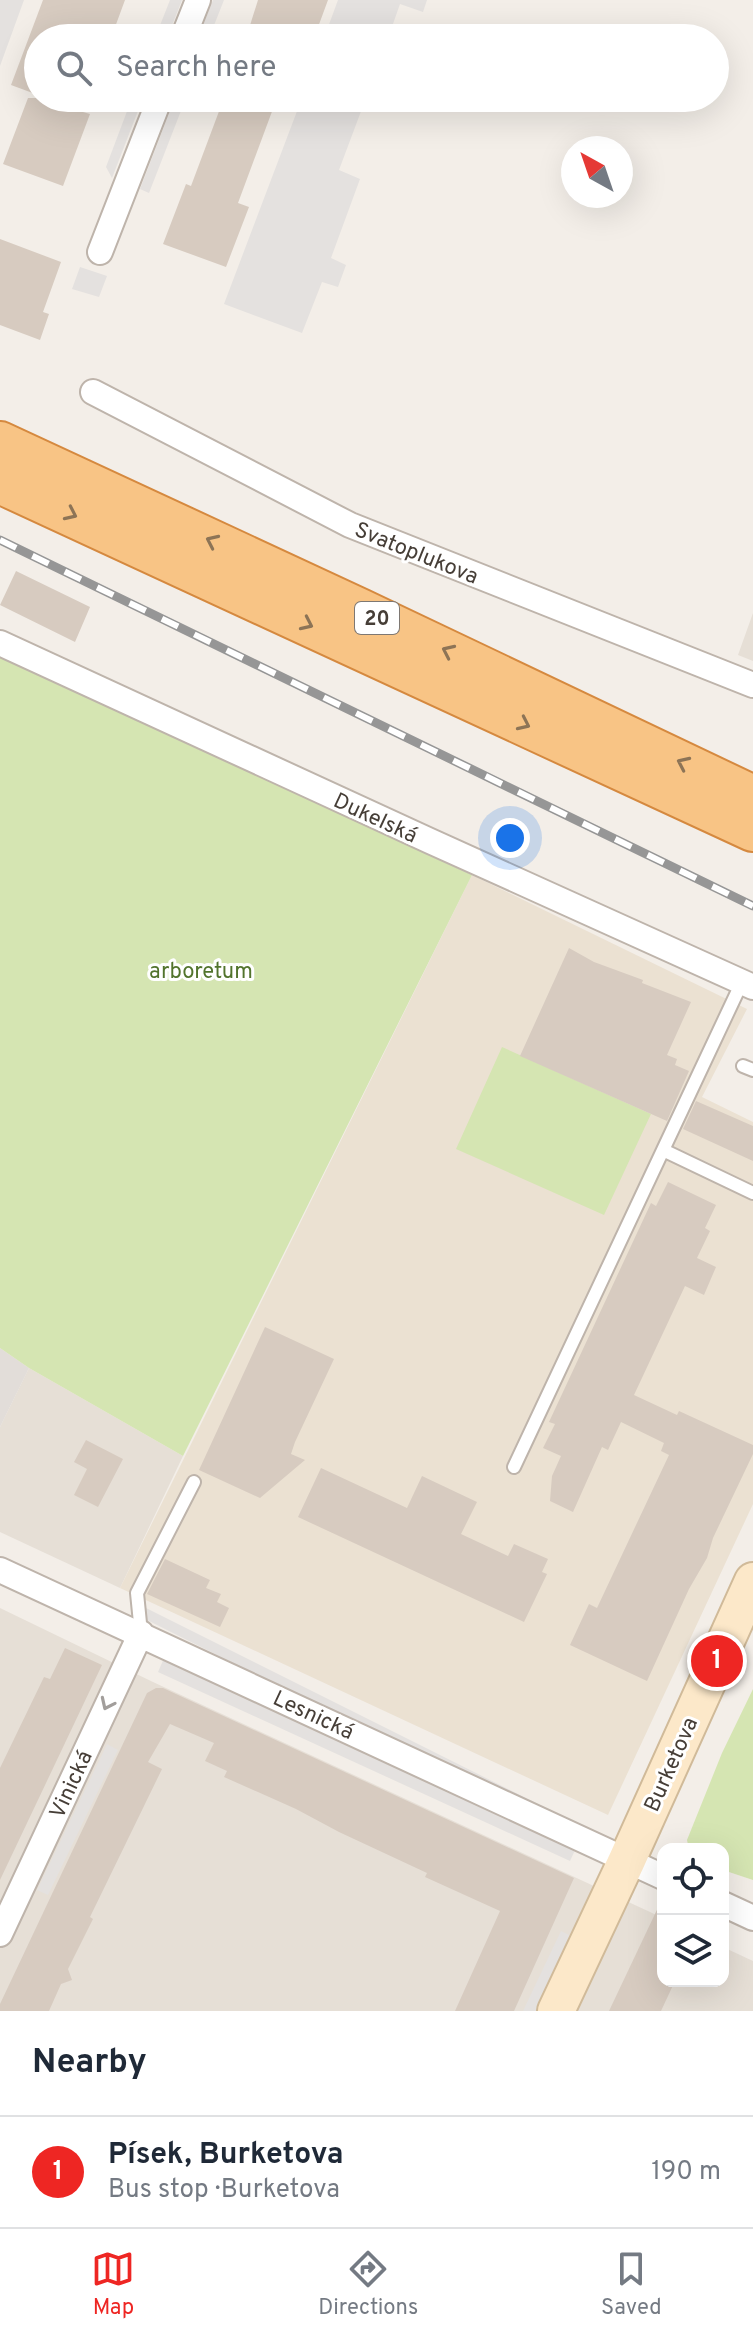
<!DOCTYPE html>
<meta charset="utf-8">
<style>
body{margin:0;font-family:Overpass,sans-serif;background:#f2f2f3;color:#1f2937}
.controls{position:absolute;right:24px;bottom:24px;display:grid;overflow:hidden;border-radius:16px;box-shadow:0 8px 32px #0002}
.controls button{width:72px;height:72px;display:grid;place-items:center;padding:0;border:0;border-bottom:2px solid #e0e1e3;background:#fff;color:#1f2937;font:40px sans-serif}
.compass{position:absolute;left:561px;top:136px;width:72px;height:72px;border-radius:50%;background:#fff;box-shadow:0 8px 32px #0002;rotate:320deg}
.you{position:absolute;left:510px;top:838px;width:28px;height:28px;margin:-20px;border:6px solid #fff;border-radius:50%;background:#1a73e8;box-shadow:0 0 0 12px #1a73e833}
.badge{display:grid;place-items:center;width:52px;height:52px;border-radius:50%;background:#ee2623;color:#fff;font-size:26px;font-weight:700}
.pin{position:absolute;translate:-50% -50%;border:4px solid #fff;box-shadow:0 2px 8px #0006}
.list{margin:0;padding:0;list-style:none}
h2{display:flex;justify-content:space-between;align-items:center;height:104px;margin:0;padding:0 32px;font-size:34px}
h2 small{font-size:26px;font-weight:400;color:#747a83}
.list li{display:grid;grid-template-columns:52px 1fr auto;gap:24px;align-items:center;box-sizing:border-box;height:112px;padding:0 32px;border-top:2px solid #e0e1e3}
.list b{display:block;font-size:30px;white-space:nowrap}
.list p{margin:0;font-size:26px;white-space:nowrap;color:#747a83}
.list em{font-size:26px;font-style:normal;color:#747a83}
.icon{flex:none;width:44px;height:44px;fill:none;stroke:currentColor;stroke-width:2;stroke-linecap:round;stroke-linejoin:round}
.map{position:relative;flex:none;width:753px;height:2011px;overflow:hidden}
.search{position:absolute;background:#fff;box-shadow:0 8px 32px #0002;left:24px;right:24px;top:24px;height:88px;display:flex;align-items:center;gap:20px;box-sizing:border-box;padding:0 28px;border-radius:44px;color:#747a83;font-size:30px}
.sheet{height:216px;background:#fff}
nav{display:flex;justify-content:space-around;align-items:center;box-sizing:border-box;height:112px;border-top:2px solid #e0e1e3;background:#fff;font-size:22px;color:#747a83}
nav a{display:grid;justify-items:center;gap:4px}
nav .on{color:#ee2623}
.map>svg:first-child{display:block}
.residential{fill:#e6dfd6}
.industrial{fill:#e2ddd9}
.education{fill:#ebe1d2}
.green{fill:#d5e5b2}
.parking{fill:#e4e1df}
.building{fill:#d7cbc0}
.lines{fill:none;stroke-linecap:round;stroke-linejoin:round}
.service-casing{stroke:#beb4ab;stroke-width:16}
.minor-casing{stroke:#beb4ab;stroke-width:28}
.secondary-casing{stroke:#d0ba99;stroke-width:40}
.trunk-casing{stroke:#d5893f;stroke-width:46}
.service{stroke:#fff;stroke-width:12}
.minor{stroke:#fff;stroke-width:24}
.secondary{stroke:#fce8c9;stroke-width:36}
.trunk{stroke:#f8c485;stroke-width:42}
.rail-casing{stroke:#969696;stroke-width:9}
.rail{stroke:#fff;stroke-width:6;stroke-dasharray:18;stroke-linecap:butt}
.oneway{stroke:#8d7456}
.oneway2{stroke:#a29e9b}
.labels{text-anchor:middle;stroke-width:6;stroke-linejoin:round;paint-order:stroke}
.shield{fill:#fff;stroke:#7e7873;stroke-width:2}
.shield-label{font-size:20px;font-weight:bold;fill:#463e37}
.street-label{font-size:22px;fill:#463e37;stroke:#fff}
.park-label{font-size:22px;fill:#52742d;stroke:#fff}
</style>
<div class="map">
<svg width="753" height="2011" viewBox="0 0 753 2011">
<rect width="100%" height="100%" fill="#f3eee8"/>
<path class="residential" d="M 753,613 L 753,661 L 738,655 Z
M 29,1368 L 183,1456 L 120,1588 L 0,1532 L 0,1427 Z
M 0,1608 L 153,1682 L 663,1918 L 663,1981 L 723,1981 L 723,1947 L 753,1961 L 753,2011 L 0,2011 Z"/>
<path class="industrial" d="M 0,1348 L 29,1368 L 0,1427 Z"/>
<path class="education" d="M 472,875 L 747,1009 L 702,1097 L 753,1122 L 753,1504 L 608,1815 L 120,1588 Z"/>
<path class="green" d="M 0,655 L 472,875 L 183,1456 L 29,1368 L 0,1348 Z
M 502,1047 L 651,1114 L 604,1215 L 456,1149 Z
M 753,1689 L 753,1880 L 723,1870 L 723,1849 L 689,1849 L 687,1840 L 722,1753 Z"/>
<path class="parking" d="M 0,0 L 24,0 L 0,66 Z
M 170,0 L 182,0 L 167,38 L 155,38 Z
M 213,0 L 224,0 L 209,38 L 198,38 Z
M 338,0 L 427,0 L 423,12 L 400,4 L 388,38 L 324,38 Z
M 132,98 L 143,98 L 112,178 L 106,167 Z
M 175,98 L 186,98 L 149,193 L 140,189 Z
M 302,98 L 366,98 L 339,170 L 360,179 L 331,258 L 346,265 L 338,287 L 322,282 L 302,333 L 224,304 Z
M 80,267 L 107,276 L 99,297 L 72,289 Z
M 144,1607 L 576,1823 L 571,1832 L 139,1616 Z
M 165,1656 L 577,1846 L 570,1861 L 158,1672 Z
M 107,1744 L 118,1750 L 48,1895 L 37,1890 Z
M 561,1931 L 575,1938 L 541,2011 L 523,2011 Z"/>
<path class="building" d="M 43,0 L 125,0 L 111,38 L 38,38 L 38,95 L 11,85 Z
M 258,0 L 328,0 L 314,38 L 246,38 Z
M 28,98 L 88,98 L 83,112 L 90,114 L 63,186 L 3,164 Z
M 224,98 L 277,98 L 238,203 L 249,207 L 226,267 L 163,244 L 186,184 L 191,186 Z
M 0,239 L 61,262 L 43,312 L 49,314 L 40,340 L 0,325 Z
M 16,571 L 90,607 L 75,642 L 0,605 Z
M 569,948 L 594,962 L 643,980 L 642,983 L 691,1002 L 667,1055 L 677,1059 L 675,1065 L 689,1071 L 667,1121 L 520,1056 Z
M 696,1101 L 753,1126 L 753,1161 L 683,1129 Z
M 668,1182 L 716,1205 L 705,1228 L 710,1231 L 697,1258 L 716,1267 L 704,1295 L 685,1286 L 634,1395 L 677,1415 L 679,1411 L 753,1445 L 753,1454 L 713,1538 L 707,1558 L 689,1589 L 647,1681 L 570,1645 L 589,1604 L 597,1608 L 636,1525 L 669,1455 L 661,1451 L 664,1443 L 621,1422 L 608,1450 L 602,1447 L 573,1512 L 550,1501 L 552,1476 L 561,1456 L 543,1448 L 555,1424 L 549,1422 L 651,1203 L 656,1206 Z
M 265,1327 L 334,1359 L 295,1442 L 291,1454 L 305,1460 L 260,1498 L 199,1470 Z
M 86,1440 L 123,1459 L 98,1507 L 74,1495 L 87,1469 L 74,1462 Z
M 321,1468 L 407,1508 L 422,1476 L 477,1502 L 461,1534 L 508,1556 L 514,1544 L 548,1559 L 542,1572 L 547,1574 L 524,1622 L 298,1517 Z
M 165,1559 L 210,1580 L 206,1588 L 221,1594 L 217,1602 L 229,1608 L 220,1627 L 147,1594 Z
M 65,1648 L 102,1665 L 0,1880 L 0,1768 L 44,1677 L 50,1679 Z
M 156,1688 L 163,1688 L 574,1878 L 514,2011 L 455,2011 L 500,1911 L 425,1877 L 427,1873 L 339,1832 L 296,1809 L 224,1777 L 227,1771 L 205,1761 L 214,1743 L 170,1724 L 148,1762 L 162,1769 L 90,1917 L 93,1919 L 68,1969 L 72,1980 L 61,1984 L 49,2011 L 0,2011 L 0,2004 L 147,1693 Z
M 663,1897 L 663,1981 L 675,1981 L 661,2011 L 609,2011 Z"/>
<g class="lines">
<defs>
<path id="service" d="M 742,982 L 663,1150 L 753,1193
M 743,1066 L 753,1070
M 514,1467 L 663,1150
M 141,1633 L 137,1593 L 194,1482"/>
<path id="minor" d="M 183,38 L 198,0
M 100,252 L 160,98
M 93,392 L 350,525 L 753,685
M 0,643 L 430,841 L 753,987
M 0,1570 L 663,1877
M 723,1904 L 753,1918
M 0,1934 L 141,1633"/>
<path id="secondary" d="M 556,2011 L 627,1860 L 753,1581"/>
<path id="trunk" d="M 0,443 L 360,610 L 753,797
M 0,482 L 753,830"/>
</defs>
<use href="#service" class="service-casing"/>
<use href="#minor" class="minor-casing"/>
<use href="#secondary" class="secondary-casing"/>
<use href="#trunk" class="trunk-casing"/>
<use href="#service" class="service"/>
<use href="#minor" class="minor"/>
<use href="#secondary" class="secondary"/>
<use href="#trunk" class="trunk"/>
<defs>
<path id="rail" d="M 0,540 L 753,906"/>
</defs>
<use href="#rail" class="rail-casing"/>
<use href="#rail" class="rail"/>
</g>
<defs><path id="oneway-chevron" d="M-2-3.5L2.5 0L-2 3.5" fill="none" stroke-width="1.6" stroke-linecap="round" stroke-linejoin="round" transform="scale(2)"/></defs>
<g class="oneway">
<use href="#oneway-chevron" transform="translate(71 514) rotate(25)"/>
<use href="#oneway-chevron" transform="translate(212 541) rotate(-155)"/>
<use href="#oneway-chevron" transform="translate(307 624) rotate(25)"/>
<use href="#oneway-chevron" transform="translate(448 651) rotate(-155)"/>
<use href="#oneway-chevron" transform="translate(524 724) rotate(25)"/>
<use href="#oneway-chevron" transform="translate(683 763) rotate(-155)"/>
</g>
<use class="oneway2" href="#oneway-chevron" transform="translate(107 1704) rotate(115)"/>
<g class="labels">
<rect class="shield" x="355" y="602" width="44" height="32" rx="6"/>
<g class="shield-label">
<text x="377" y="625">20</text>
</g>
<g class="street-label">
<text transform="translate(417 552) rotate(22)" y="8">Svatoplukova</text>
<text transform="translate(376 817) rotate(25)" y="8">Dukelská</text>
<text transform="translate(314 1714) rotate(25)" y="8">Lesnická</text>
<text transform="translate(670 1764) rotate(-66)" y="8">Burketova</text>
<text transform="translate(70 1784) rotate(-65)" y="8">Vinická</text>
</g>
<g class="park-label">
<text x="201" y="978">arboretum</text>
</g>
</g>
</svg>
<div class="controls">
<button><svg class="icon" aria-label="locate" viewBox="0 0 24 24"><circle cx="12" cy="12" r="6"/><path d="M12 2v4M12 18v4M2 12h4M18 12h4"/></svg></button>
<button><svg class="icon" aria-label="layers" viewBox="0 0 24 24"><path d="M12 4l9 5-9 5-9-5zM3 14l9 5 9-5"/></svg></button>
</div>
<svg class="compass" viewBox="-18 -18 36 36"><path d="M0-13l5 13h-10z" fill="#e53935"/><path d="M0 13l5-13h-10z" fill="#747a83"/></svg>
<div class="you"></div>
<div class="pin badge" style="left:717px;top:1661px">1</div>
<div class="search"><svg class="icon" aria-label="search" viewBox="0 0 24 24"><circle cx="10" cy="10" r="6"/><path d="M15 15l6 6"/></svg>Search here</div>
</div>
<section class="sheet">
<h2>Nearby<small></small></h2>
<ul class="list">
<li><span class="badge">1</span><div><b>Písek, Burketova</b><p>Bus stop · Burketova</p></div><em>190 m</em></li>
</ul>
</section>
<nav>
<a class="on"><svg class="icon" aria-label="map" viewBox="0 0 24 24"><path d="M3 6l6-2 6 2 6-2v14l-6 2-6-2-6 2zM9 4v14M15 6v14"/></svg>Map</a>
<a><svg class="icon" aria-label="directions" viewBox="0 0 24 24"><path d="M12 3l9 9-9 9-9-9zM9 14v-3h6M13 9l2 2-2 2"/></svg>Directions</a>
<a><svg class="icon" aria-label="saved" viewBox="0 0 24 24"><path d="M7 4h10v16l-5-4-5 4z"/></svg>Saved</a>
</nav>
